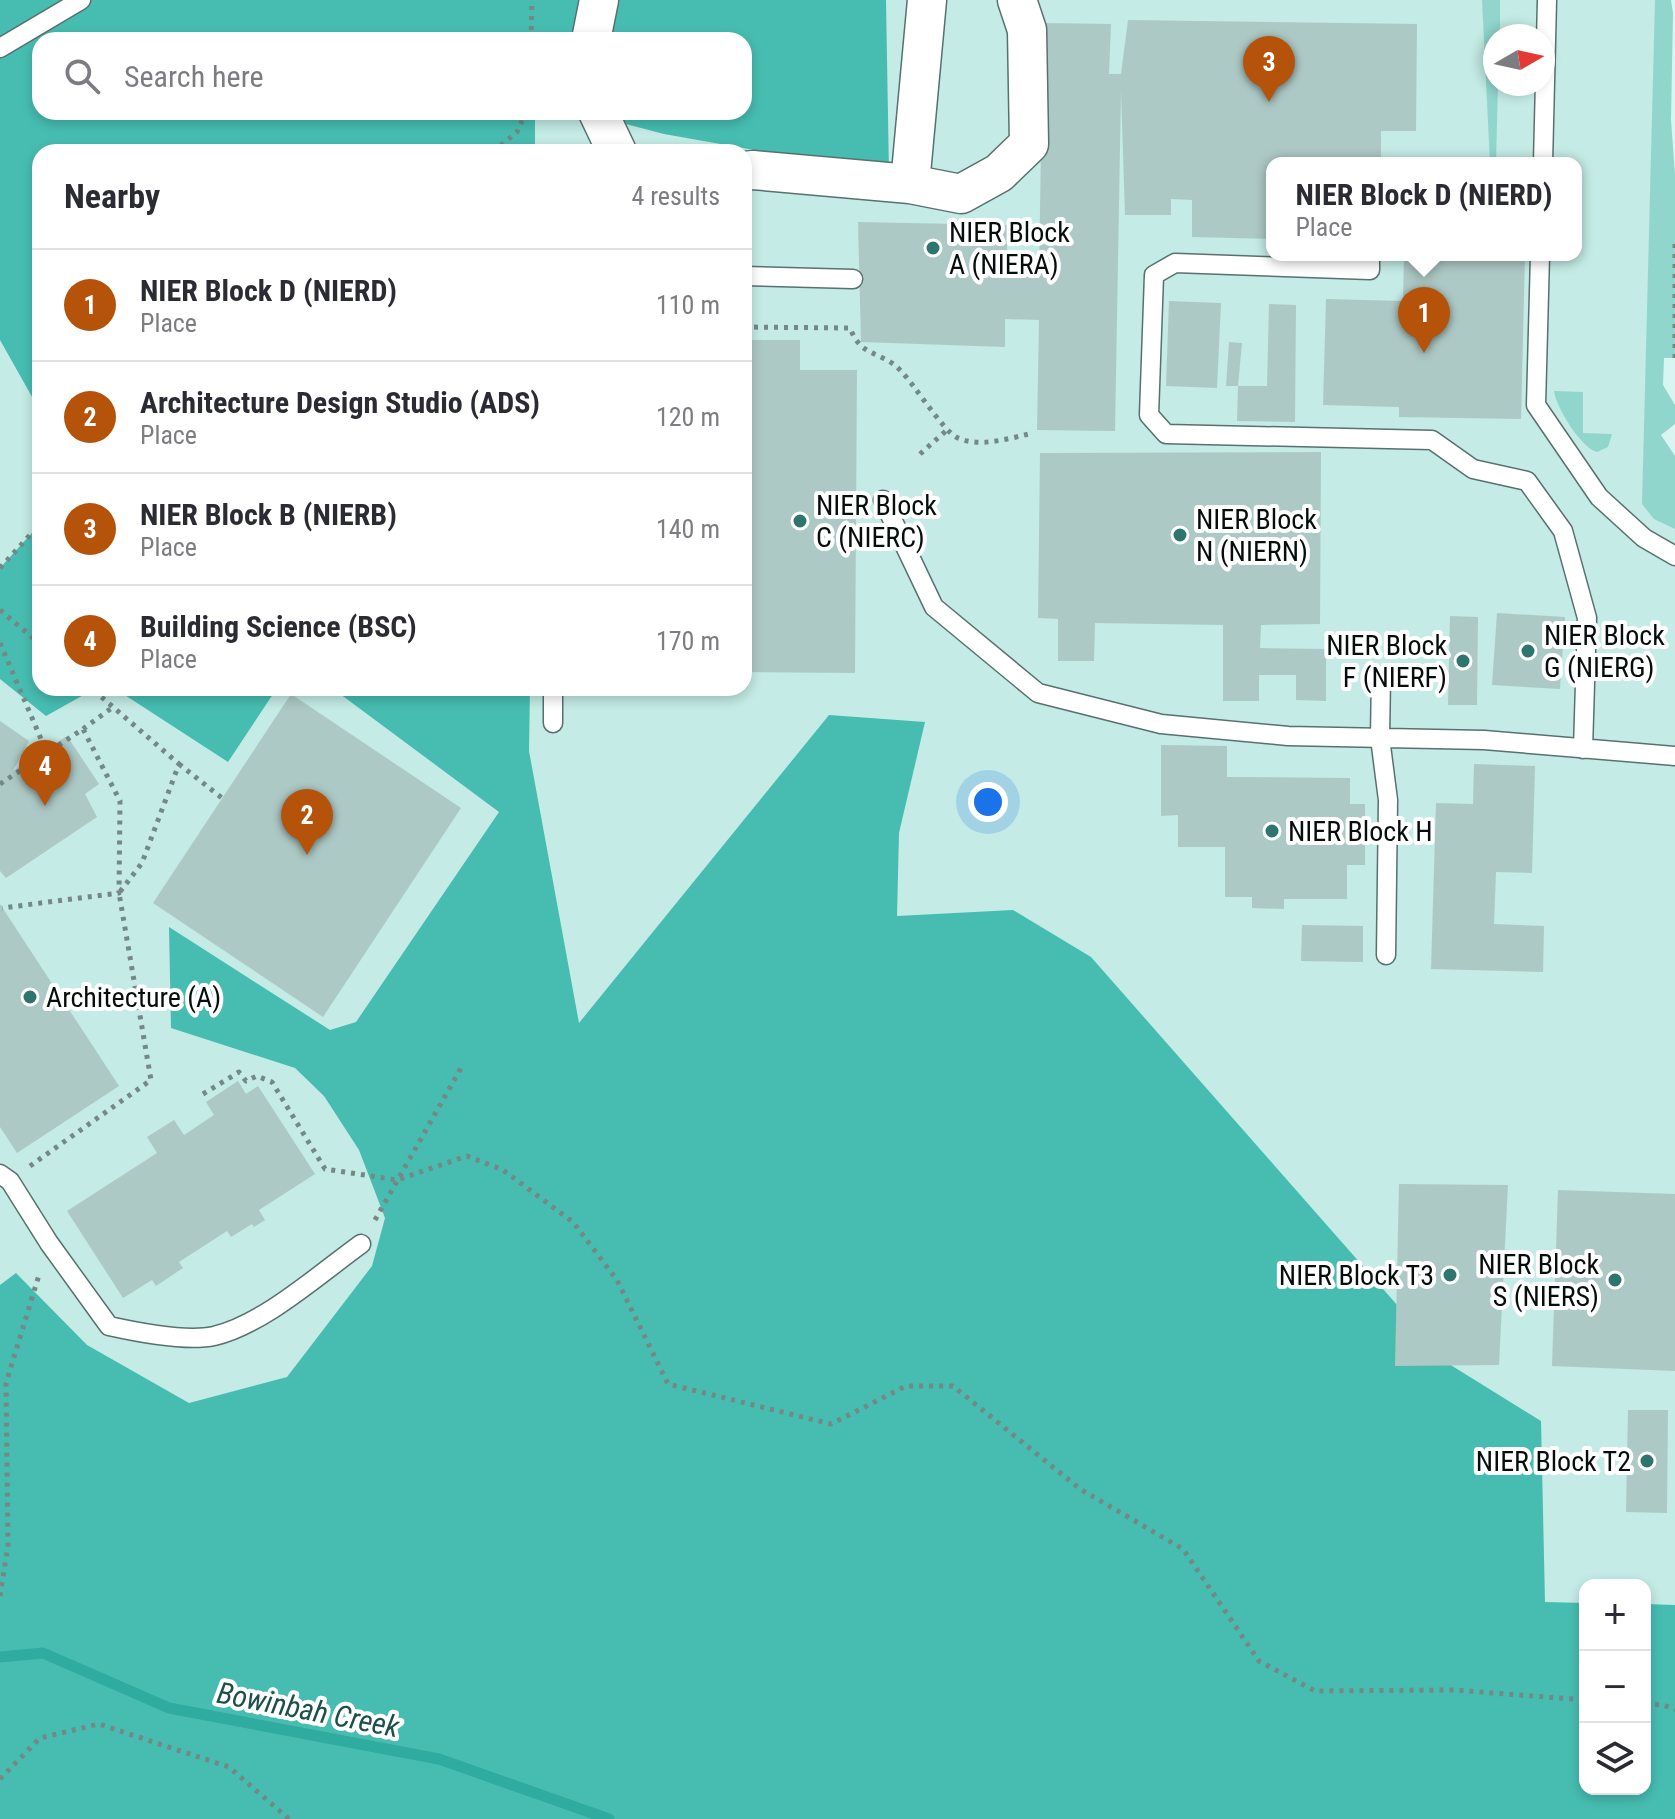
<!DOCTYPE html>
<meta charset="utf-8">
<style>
body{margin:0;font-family:"Roboto Condensed",sans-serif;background:#f2f2f3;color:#2b2b33}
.controls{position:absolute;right:24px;bottom:24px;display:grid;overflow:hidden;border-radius:16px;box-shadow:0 4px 12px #0003}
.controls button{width:72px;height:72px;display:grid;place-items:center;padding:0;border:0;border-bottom:2px solid #e1e1e2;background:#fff;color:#2b2b33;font:40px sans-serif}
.compass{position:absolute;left:1483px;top:24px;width:72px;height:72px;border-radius:50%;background:#fff;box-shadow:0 4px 12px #0003;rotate:81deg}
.you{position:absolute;left:988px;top:802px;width:28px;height:28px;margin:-20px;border:6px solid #fff;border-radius:50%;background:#1a73e8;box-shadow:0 0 0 12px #1a73e833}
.badge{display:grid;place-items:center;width:52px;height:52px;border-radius:50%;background:#b45309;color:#fff;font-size:26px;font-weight:700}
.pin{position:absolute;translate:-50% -66px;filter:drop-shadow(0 2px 4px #0008)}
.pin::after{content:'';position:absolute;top:42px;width:28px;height:24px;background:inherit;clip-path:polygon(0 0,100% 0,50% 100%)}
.popup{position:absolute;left:1266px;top:157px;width:316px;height:104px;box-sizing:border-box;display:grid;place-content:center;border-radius:16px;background:#fff;filter:drop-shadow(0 2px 6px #0005);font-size:26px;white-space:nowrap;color:#7c7c81}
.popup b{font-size:30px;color:#2b2b33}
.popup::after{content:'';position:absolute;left:50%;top:100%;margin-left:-16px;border:16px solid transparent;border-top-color:#fff}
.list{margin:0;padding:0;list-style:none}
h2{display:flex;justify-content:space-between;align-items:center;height:104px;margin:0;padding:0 32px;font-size:34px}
h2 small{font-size:26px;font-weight:400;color:#7c7c81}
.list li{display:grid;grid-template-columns:52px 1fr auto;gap:24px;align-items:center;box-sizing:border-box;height:112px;padding:0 32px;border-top:2px solid #e1e1e2}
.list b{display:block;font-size:30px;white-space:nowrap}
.list p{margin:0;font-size:26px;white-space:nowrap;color:#7c7c81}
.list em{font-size:26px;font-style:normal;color:#7c7c81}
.icon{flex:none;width:44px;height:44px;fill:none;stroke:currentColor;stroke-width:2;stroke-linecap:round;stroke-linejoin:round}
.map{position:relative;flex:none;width:1675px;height:1819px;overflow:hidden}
.search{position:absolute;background:#fff;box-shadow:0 4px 12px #0003;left:32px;top:32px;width:720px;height:88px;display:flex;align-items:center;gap:20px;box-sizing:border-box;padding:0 28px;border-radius:24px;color:#7c7c81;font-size:30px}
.panel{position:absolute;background:#fff;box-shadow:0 4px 12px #0003;left:32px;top:144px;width:720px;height:552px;border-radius:24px}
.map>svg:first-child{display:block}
.built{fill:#c4ebe5;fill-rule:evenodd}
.green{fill:#90d6cd}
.forest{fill:#47bdb1}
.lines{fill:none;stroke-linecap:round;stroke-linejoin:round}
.stream{stroke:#2fab9f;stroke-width:11}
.building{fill:#adc9c5}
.service-casing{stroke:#57716e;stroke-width:21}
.minor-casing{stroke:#57716e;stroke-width:41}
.path{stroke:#748885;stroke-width:5;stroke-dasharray:4 6;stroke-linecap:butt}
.service{stroke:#fff;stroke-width:18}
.minor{stroke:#fff;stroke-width:38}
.poi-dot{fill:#2d756d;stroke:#fff;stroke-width:3}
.labels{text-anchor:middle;stroke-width:8;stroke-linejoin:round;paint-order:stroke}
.poi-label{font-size:28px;fill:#050e0c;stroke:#fff;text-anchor:start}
.water-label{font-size:30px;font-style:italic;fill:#1e504b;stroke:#fff}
</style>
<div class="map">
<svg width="1675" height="1819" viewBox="0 0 1675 1819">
<rect width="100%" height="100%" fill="#d8f5f1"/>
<path class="built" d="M 0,0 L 1671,0 L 1671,120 L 1675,220 L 1653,458 L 1675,480 L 1675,1819 L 0,1819 ZM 1495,36 L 1543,36 L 1543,84 L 1495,84 ZM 40,40 L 744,40 L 744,112 L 40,112 ZM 40,152 L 744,152 L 744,688 L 40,688 ZM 1272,163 L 1576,163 L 1576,255 L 1272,255 ZM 1585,1585 L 1645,1585 L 1645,1789 L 1585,1789 Z"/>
<path class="green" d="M 1482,0 L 1500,0 L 1500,36 L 1495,36 L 1495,84 L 1498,84 L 1496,163 L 1490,163 Z
M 1655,0 L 1671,0 L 1673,13 L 1671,120 L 1675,175 L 1675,358 L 1664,358 L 1663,385 L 1675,405 L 1675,424 L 1661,435 L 1675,456 L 1675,529 L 1654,519 L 1642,504 Z
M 1554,391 L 1583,392 L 1583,433 L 1612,434 L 1608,447 L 1597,452 C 1581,448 1556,407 1554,391 Z"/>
<path class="forest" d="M 0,0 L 886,0 L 889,174 L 664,134 L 580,112 L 744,112 L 744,40 L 40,40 L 40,112 L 535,112 L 535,152 L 40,152 L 40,411 L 0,340 Z
M 40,524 L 40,688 L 96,688 L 46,716 L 0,679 L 0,568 Z
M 114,688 L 277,688 L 228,762 Z
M 332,688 L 530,688 L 529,751 L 579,1023 L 829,715 L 925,722 L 899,833 L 897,916 L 1013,910 L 1091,957 L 1449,1364 L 1541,1421 L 1545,1602 L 1585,1603 L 1585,1789 L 1645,1789 L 1645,1604 L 1675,1605 L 1675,1819 L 0,1819 L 0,1285 L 16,1273 L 87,1345 L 189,1403 L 287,1377 L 372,1266 L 385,1218 L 359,1150 L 324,1096 L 295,1068 L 171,1028 L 169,927 L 330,1030 L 356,1022 L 499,812 Z"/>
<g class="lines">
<path class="stream" d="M 0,1657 L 43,1653 L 169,1708 L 439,1759 L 609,1819"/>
</g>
<path class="building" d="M 1128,20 L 1417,24 L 1416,131 L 1381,131 L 1381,163 L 1272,163 L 1272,239 L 1192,237 L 1192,200 L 1171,199 L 1171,215 L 1125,215 L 1121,91 L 1115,431 L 1037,430 L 1039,320 L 1005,319 L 1005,347 L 861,342 L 858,222 L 1007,225 L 1007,272 L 1039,272 L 1043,23 L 1111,24 L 1109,74 L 1121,74 Z
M 1404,255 L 1525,255 L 1521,419 L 1399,417 L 1399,407 L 1323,405 L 1326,299 L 1403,301 Z
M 1169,301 L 1221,303 L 1217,388 L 1166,386 Z
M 1269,304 L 1296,305 L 1295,422 L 1237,421 L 1238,386 L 1226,386 L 1229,342 L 1242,343 L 1238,386 L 1267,386 Z
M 744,340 L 800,340 L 800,370 L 857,370 L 855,673 L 744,672 Z
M 1321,452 L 1320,624 L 1261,625 L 1260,648 L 1326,649 L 1326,701 L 1296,700 L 1296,675 L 1259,675 L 1259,701 L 1223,701 L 1223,625 L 1095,623 L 1094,661 L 1058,661 L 1058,619 L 1038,618 L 1040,453 Z
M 1497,613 L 1565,617 L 1560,689 L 1492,685 Z
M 1450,616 L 1478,617 L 1477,705 L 1448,705 Z
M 291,694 L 461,808 L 323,1017 L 153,903 Z
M 0,721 L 29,741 L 13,771 L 67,736 L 99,784 L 85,794 L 97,817 L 6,878 L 0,871 Z
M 1161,745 L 1227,746 L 1227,777 L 1350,778 L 1350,804 L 1365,804 L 1365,865 L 1347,865 L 1347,899 L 1284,899 L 1284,909 L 1252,908 L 1252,897 L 1225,897 L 1225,847 L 1178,847 L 1178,815 L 1161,816 Z
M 1474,764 L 1535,766 L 1532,873 L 1496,872 L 1494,924 L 1544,926 L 1543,972 L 1431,969 L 1436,803 L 1473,804 Z
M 0,904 L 119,1086 L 17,1153 L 0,1127 Z
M 1302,925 L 1363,926 L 1363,962 L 1301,961 Z
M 238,1081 L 246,1094 L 258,1086 L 315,1174 L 259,1210 L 265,1220 L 254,1227 L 252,1224 L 231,1237 L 227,1231 L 179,1262 L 183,1268 L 156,1286 L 152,1280 L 123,1298 L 67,1211 L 157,1153 L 147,1137 L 174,1120 L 184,1135 L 214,1115 L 206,1102 Z
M 1399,1184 L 1508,1185 L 1499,1365 L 1395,1366 Z
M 1558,1190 L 1675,1194 L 1675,1371 L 1552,1366 Z
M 1628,1410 L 1668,1410 L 1667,1513 L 1626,1512 Z"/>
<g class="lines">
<defs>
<path id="service" d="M 0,48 L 81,0
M 1543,163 L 1547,0
M 1370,255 L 1370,270 L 1175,263 L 1154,275 L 1149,415 L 1166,434 L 1432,440 L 1473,469 L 1527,481 L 1563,531 L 1587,618 L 1583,749
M 1540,255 L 1536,405 L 1599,497 L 1644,538 L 1675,556
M 744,276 L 853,279
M 883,500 L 934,607 L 1038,693 L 1161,724 L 1288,736 L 1484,740 L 1675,756
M 1381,676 L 1380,738 L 1388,800 L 1386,955
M 553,723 L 553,688
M 0,1174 L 10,1181 L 49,1243 L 109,1326 C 136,1332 186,1342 214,1336 C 264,1324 318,1275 361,1244"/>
<path id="minor" d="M 591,40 L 599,0
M 598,112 L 617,152
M 744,171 L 753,170 L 910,184 L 961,194 L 999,173 L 1029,144 L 1027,30 L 1017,0
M 910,184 L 927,0"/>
</defs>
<use href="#service" class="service-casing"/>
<use href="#minor" class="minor-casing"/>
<path class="path" d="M 531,40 L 532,0
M 493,152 L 517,132 L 526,112
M 1675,244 L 1675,363
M 744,327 L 850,328 C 862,359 881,350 900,370 C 915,385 941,428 956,437 C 977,448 1007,439 1029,434
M 920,454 L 948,429
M 0,568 L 40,524
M 0,610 L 40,644
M 0,643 L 47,753
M 83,729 L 113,707
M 179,764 L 222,798
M 0,784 L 83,729 L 120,801 L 119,893 L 2,908
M 203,1094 L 239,1072 L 246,1081 L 257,1076 L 272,1082 L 325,1169 L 397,1180 L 467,1156 L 503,1170 L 573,1222 L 617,1280 L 668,1384 L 831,1424 L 906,1386 L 953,1386 L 1080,1489 L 1183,1549 L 1259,1661 L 1315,1691 L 1455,1690 L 1585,1700
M 30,1166 L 151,1080 L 119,893 L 142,863 L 179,764 L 91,688
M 375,1220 L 461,1068
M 0,1596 L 8,1545 L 6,1383 L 39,1275
M 1645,1704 L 1664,1705 L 1675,1710
M 0,1779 L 40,1738 L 99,1724 L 229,1767 L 289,1819"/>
<use href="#service" class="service"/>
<use href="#minor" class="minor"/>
</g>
<g class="poi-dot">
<circle cx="933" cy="248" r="8"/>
<circle cx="800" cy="521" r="8"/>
<circle cx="1180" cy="535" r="8"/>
<circle cx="1528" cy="651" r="8"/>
<circle cx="1463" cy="661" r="8"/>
<circle cx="1272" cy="831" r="8"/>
<circle cx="30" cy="997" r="8"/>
<circle cx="1450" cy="1275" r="8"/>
<circle cx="1615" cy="1280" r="8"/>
<circle cx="1647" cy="1461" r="8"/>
</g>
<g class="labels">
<g class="poi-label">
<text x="949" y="242">NIER Block<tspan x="949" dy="32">A (NIERA)</tspan></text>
<text x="816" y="515">NIER Block<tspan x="816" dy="32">C (NIERC)</tspan></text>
<text x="1196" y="529">NIER Block<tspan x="1196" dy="32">N (NIERN)</tspan></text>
<text x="1544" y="645">NIER Block<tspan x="1544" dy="32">G (NIERG)</tspan></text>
<text x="1447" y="655" text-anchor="end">NIER Block<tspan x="1447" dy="32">F (NIERF)</tspan></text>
<text x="1288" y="841">NIER Block H</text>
<text x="46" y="1007">Architecture (A)</text>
<text x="1599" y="1274" text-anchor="end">NIER Block<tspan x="1599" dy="32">S (NIERS)</tspan></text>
<text x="1434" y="1285" text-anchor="end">NIER Block T3</text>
<text x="1631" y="1471" text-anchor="end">NIER Block T2</text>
</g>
<g class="water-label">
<text transform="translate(308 1710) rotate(11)" y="10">Bowinbah Creek</text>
</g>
</g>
</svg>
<div class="controls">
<button>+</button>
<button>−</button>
<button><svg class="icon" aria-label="layers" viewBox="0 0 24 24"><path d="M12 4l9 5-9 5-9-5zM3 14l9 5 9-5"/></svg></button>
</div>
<svg class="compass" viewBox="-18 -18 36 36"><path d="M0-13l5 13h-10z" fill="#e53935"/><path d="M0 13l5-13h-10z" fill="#7c7c81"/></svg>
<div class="you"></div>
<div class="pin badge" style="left:1424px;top:353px">1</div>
<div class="popup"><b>NIER Block D (NIERD)</b>Place</div>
<div class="pin badge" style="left:307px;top:855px">2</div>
<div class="pin badge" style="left:1269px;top:102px">3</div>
<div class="pin badge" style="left:45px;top:806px">4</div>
<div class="search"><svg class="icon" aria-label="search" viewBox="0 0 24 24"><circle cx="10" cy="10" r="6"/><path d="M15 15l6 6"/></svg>Search here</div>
<section class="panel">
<h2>Nearby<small>4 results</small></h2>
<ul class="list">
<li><span class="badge">1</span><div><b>NIER Block D (NIERD)</b><p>Place</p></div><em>110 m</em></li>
<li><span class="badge">2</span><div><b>Architecture Design Studio (ADS)</b><p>Place</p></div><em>120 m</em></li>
<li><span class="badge">3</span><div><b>NIER Block B (NIERB)</b><p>Place</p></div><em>140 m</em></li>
<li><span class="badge">4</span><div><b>Building Science (BSC)</b><p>Place</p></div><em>170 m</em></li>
</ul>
</section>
</div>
